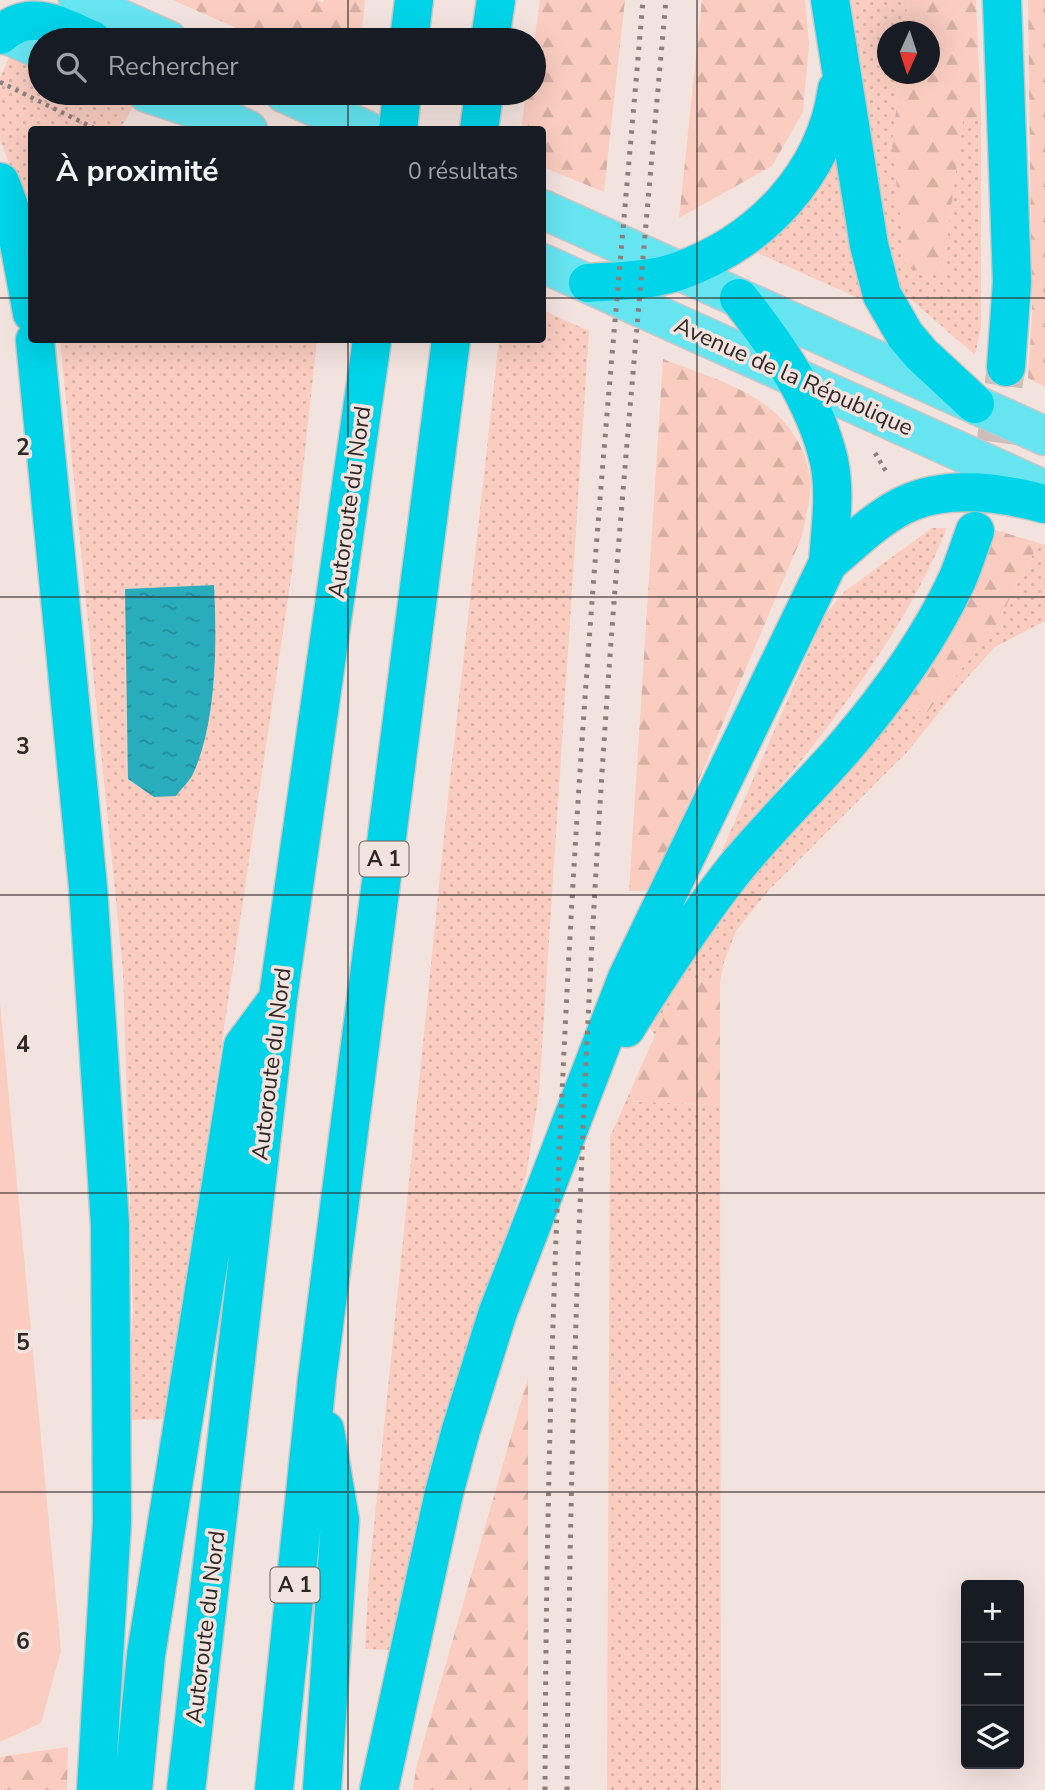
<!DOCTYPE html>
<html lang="fr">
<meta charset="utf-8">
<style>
body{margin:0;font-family:"Nunito Sans",sans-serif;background:#20242c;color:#f1f3f6}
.controls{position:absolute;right:21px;bottom:21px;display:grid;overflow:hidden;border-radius:7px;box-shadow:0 7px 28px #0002}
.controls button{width:63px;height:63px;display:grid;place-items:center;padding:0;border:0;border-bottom:2px solid #363941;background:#171b24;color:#f1f3f6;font:35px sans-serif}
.compass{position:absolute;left:877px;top:21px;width:63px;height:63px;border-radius:50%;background:#171b24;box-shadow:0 7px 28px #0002;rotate:183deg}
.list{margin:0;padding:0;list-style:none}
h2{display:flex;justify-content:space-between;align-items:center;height:91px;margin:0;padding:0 28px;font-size:30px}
h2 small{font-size:23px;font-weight:400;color:#9ea1a6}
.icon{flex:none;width:38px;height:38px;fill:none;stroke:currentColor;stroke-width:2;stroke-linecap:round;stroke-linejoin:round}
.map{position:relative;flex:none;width:1045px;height:1790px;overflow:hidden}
.search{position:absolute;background:#171b24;box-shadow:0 7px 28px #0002;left:28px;top:28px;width:518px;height:77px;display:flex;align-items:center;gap:18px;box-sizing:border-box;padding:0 24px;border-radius:38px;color:#9ea1a6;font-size:26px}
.panel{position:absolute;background:#171b24;box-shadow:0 7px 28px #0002;left:28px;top:126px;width:518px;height:217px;border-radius:7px}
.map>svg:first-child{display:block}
.grass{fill:url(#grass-dots);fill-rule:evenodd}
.forest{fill:url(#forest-firs)}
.garden{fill:#facdc0}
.water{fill:url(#water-ripples)}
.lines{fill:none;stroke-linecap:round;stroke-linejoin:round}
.highway-tunnel{stroke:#ccbeb9;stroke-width:38;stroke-dasharray:38 19;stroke-linecap:butt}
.major-casing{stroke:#c9c7c7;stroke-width:41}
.highway-casing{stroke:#c9c7c7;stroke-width:41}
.path{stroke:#8d827f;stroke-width:4.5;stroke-dasharray:3.5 5;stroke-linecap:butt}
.major{stroke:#66e5f1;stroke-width:38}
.highway{stroke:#00d4e8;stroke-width:38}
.rail{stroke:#8a7f7c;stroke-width:5;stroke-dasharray:3.5 7;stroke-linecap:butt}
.grid{fill:none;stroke:#2e2826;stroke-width:2;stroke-opacity:0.55}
.labels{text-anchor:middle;stroke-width:7;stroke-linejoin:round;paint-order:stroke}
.shield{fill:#f3e3de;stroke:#69605d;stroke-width:2}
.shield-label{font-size:21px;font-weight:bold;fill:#2e2826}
.street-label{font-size:23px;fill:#2e2826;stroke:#f3e3de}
.grid-label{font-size:23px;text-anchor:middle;font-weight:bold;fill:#2e2826;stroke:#f3e3de;stroke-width:7;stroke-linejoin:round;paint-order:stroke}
</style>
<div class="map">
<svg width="1045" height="1790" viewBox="0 0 1045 1790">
<defs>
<pattern id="grass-dots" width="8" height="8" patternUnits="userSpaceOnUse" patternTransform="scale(1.75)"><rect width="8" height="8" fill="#facdc0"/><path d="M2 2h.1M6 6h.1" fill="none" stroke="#d7b0a5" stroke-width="1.8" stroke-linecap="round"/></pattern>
<pattern id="forest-firs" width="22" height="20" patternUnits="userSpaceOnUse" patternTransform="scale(1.75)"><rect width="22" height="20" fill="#facdc0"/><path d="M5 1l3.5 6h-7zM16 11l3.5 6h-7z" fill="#d7b0a5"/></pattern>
<pattern id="water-ripples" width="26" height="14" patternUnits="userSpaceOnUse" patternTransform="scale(1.75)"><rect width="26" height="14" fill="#29acbc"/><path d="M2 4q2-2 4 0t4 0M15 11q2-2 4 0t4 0" fill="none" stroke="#248c99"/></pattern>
</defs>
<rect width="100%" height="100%" fill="#f3e3de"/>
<path class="grass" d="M 850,0 L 908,0 L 904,31 L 888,32 L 888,74 L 900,74 L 892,145 L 942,275 L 963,119 L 981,116 L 981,327 L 975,355 L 901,291 L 886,237 Z
M 12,51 L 40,63 L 40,93 L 107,93 L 134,105 L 120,129 L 32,130 L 31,220 L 0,140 L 0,78 Z
M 840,143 L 865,301 L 753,251 Z
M 543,310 L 589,331 L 539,1093 L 526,1176 L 444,1422 L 389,1650 L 365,1649 L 369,1575 L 448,797 L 499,340 L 542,340 Z
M 60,340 L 317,340 L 292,571 L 166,1419 L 127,1420 L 133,1308 L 123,972 ZM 214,585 L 216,630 L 125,590 Z
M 932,528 L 947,528 C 897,651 809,750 727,853 L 722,851 L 824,616 L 845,591 Z
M 1039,543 L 1045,545 L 1045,621 L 995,647 L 965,680 L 909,750 L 768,891 L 736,931 L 723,965 L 720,983 L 704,979 L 682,980 L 655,1035 L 644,1021 L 747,876 L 902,702 L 926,714 L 996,625 Z
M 626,1101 L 720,1105 L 721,1790 L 607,1790 L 610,1137 Z"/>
<path class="forest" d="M 172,0 L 317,0 L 323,3 L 324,0 L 365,0 L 361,40 L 264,40 Z
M 540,0 L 625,0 L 604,192 L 543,167 L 542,130 L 521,129 L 526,93 L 534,93 L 534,43 Z
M 702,0 L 805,0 L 809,44 L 803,112 L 772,166 L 679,218 Z
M 908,0 L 976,0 L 981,116 L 963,120 L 942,275 L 906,268 L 892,145 L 900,74 L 930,74 L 930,32 L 904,31 Z
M 1028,0 L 1045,0 L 1045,387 L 1028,378 L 1032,318 Z
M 663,359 C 726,383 797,400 810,477 C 813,492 805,520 802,536 L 652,890 L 629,891 Z
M 992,529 L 1039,543 L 996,625 L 926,714 L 902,702 Z
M 704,979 L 720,983 L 720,1105 L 626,1101 L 655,1035 L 682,980 Z
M 528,1377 L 528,1790 L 413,1790 L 416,1768 Z
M 68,1747 L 67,1790 L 0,1790 L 0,1757 Z"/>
<path class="garden" d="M 0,1002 L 61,1651 L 41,1723 L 0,1742 Z"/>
<path class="water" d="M 214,585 C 217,641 217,722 193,774 C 189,782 181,789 176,796 L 154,797 L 128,779 L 125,589 Z"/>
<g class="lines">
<path class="highway-tunnel" d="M 984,498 L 994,455 L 1006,367"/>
<defs>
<path id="major" d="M 78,0 L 168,40
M 0,32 L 40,49
M 147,93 L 220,117 L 248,130
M 284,93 L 366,130
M 542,209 L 1045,436
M 542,263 L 1045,490"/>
<path id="highway" d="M 830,0 L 869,245 L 882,295 L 905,335 L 921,354 L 975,404
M 1002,0 L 1012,282 L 1006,367
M 0,35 C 30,7 60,26 92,40
M 409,40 L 414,0
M 490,40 L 496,0
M 398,130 L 402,93
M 479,130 L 484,93
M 0,182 L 15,222 L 32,313
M 588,283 C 618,281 650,281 679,271 C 760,242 825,175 837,89
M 35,340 L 88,887 L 110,1225 L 112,1522 L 96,1790
M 828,563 C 852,543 875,520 902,506 C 945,484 999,492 1045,504
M 626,1028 C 660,973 696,917 737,866 C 771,825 809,788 844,748 C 887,698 929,640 957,580 C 964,564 969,547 975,531
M 133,1790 L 146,1655 L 243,1046 L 277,1000
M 186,1790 L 278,998 L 372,340
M 274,1790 L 317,1379 L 451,340
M 322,1790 L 340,1520 L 325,1430
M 379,1790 L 444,1493 L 461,1430 L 498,1312 L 627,978 L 828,563 C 830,530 836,494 829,461 C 815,400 777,346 739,298"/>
</defs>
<use href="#major" class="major-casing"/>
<use href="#highway" class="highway-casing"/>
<path class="path" d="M 0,82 L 98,130
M 121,130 L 138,129
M 875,453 L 887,473"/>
<use href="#major" class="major"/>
<use href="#highway" class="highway"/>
<path class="rail" d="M 545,1790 C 546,1394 562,997 592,602 C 607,401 626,200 643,0
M 567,1790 C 570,1394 584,997 614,602 C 630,401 648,200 666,0"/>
</g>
<path class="grid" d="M 348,0 L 348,40M 697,0 L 697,1790M 348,93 L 348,130M 0,298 L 32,298M 542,298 L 1045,298M 348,340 L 348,1790M 0,597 L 1045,597M 0,895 L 1045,895M 0,1193 L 1045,1193M 0,1492 L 1045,1492"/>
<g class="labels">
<g class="shield">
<rect x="359.5" y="841.5" width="49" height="35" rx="5"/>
<rect x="270.5" y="1567.5" width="49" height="35" rx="5"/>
</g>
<g class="shield-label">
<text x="384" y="866">A 1</text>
<text x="295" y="1592">A 1</text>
</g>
<g class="street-label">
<text transform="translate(794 376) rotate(24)" y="8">Avenue de la République</text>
<text transform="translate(349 502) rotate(-82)" y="8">Autoroute du Nord</text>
<text transform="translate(271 1064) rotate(-83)" y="8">Autoroute du Nord</text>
<text transform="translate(205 1627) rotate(-83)" y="8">Autoroute du Nord</text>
</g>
</g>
<g class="grid-label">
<text x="23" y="455">2</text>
<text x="23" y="754">3</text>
<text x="23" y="1052">4</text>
<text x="23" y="1350">5</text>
<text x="23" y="1649">6</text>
</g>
</svg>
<div class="controls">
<button>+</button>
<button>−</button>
<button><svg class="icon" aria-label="layers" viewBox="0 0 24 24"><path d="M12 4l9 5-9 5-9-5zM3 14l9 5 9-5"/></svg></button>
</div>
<svg class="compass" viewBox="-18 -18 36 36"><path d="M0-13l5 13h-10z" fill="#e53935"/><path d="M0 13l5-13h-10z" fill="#9ea1a6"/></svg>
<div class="search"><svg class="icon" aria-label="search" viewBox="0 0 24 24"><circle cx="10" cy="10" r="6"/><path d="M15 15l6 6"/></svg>Rechercher</div>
<section class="panel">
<h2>À proximité<small>0 résultats</small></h2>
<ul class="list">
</ul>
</section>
</div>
